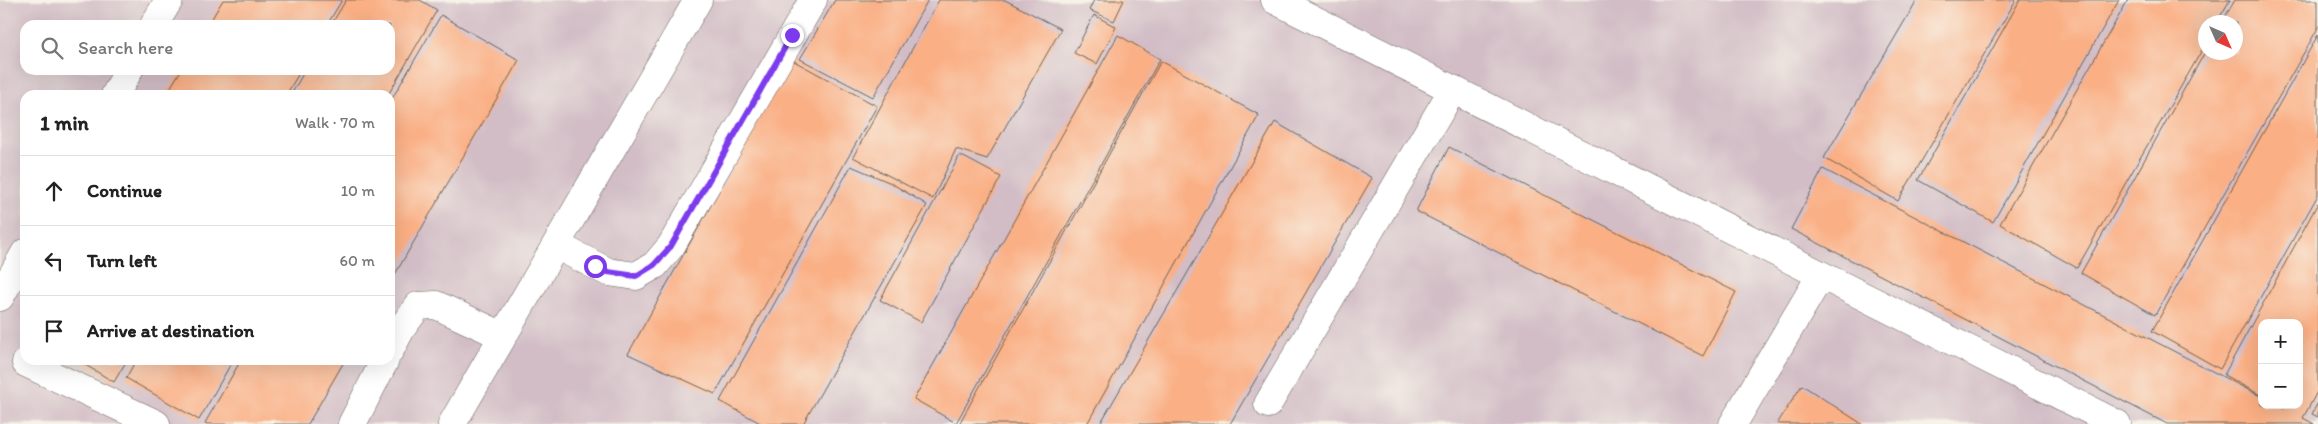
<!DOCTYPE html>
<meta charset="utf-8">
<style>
body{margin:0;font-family:Itim,sans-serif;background:#f6f6f6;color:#222}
.controls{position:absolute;right:15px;bottom:15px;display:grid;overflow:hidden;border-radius:10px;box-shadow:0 5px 20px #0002}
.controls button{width:45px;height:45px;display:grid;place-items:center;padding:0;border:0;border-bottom:1px solid #e0e0e0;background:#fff;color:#222;font:25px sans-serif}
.compass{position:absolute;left:2198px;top:15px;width:45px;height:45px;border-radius:50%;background:#fff;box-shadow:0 5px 20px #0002;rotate:135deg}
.stop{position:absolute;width:15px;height:15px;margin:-11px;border:4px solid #7c3aed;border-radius:50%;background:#fff}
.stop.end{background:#7c3aed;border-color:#fff;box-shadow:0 1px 5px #0008}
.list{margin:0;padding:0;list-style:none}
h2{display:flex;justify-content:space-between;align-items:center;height:65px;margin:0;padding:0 20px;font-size:21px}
h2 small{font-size:16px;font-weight:400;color:#767676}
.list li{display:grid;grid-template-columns:32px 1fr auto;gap:15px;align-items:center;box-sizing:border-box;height:70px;padding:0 20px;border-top:1px solid #e0e0e0}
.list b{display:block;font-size:19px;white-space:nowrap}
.list em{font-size:16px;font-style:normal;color:#767676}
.icon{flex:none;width:28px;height:28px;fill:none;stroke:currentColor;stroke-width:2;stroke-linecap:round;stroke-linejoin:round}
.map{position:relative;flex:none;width:2318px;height:424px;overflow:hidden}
.search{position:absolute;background:#fff;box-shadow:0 5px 20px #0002;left:20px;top:20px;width:375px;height:55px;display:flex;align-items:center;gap:12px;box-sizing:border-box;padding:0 18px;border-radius:15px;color:#767676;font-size:19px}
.panel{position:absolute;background:#fff;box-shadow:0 5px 20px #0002;left:20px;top:90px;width:375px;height:275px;border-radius:15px}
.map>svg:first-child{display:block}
.industrial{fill:#d2bdc6;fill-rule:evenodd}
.building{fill:#faaf84}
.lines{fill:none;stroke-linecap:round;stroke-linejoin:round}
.minor-casing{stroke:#68635b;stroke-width:29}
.minor{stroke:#fff;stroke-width:28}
.route{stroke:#7c3aed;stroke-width:6}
</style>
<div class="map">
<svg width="2318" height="424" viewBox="0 0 2318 424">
<rect width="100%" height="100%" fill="#f7f3e8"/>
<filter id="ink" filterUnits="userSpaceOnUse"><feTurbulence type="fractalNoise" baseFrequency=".02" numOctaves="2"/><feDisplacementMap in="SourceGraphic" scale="10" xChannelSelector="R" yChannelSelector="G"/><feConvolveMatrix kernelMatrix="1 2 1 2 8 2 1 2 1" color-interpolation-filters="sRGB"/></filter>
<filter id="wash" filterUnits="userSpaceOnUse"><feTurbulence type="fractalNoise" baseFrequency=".0096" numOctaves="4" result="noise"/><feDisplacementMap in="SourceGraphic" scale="20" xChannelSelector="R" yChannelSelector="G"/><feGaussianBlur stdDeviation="1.12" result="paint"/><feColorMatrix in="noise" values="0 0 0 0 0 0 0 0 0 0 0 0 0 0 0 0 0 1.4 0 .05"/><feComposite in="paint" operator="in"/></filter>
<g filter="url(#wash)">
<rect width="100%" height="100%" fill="#f4e6d0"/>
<path class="industrial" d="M 0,0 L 2318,0 L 2318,424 L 0,424 ZM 2206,22 L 2236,22 L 2236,52 L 2206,52 ZM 25,25 L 390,25 L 390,70 L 25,70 ZM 25,95 L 390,95 L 390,360 L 25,360 ZM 2262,323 L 2299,323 L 2299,405 L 2262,405 Z"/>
<g id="blocks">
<path class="building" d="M 223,0 L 342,0 L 327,25 L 208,25 Z
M 346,0 L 420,0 L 437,10 L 388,95 L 291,95 L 305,70 L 390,70 L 390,25 L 331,25 Z
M 835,0 L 928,0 L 873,97 L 800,59 Z
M 939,0 L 1005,0 L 1061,29 L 987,159 L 956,149 L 933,199 L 853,157 Z
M 1094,0 L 1124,0 L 1114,21 L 1089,10 Z
M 1917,0 L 2016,0 L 1898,201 L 1824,158 Z
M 2020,0 L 2119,0 L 1993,222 L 1918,180 Z
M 2128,0 L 2230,0 L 2217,22 L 2206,22 L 2206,43 L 2077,268 L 2000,224 Z
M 2235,0 L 2318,0 L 2318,28 L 2155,315 L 2081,273 L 2205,52 L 2236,52 L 2236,22 L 2222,22 Z
M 441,15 L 519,60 L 390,283 L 390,102 Z
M 1094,15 L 1116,27 L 1097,64 L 1074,53 Z
M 1118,35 L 1160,59 L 956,423 L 914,399 Z
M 2318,35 L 2318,195 L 2220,369 L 2152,331 Z
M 792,60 L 877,106 L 715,394 L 628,354 Z
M 1161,61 L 1259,115 L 1087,424 L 959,424 Z
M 181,70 L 301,70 L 286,95 L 166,95 Z
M 1275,122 L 1372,178 L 1230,424 L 1100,424 Z
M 1449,147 L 1736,292 L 1703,356 L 1416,211 Z
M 960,155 L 1001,177 L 921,322 L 880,300 Z
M 851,166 L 891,183 L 927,205 L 803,424 L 762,424 L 720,401 Z
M 1823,169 L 2262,397 L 2262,405 L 2278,405 L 2285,409 L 2279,405 L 2299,405 L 2299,323 L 2262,323 L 2262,396 L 2224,375 L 2318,203 L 2318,390 L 2303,418 L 2314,424 L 2167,424 L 1791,229 Z
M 77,360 L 127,360 L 114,382 Z
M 136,360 L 233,360 L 199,420 L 126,378 Z
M 241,360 L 345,360 L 308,424 L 207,424 L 205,423 Z
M 1802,385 L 1862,424 L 1777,424 Z
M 2318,402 L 2318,417 L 2312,414 Z"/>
</g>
</g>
<g filter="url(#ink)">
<use href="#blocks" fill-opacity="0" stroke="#68635b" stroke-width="1"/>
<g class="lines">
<defs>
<path id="minor" d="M 1275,0 L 2117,424
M 154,25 L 169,0
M 115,95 L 129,70
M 556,245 L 608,272 L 636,276 L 655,265 L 671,246 L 813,0
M 0,297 L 25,253
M 390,350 L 401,329 L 418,306 L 436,305 L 503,336
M 26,363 L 156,424
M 1268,404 L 1453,89
M 352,424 L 385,360
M 452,424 L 698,0
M 1733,424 L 1821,275"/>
</defs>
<use href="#minor" class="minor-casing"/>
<use href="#minor" class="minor"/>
</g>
</g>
<g class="lines" filter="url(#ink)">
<path class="route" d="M 595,266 L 608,272 L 636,276 L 654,265 L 671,246 L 792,35"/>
</g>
</svg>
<div class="controls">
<button>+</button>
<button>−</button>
</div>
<svg class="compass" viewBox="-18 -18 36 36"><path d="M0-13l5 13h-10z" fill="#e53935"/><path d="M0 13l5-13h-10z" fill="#767676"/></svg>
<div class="stop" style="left:595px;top:266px"></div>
<div class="stop end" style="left:792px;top:35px"></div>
<div class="search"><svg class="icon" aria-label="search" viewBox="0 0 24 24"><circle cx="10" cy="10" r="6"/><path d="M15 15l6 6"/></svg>Search here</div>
<section class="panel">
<h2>1 min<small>Walk · 70 m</small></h2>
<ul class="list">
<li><svg class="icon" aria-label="ahead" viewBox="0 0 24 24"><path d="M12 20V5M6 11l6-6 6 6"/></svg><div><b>Continue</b></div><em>10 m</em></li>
<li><svg class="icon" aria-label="left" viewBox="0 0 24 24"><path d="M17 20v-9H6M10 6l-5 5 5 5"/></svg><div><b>Turn left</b></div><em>60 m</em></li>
<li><svg class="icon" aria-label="arrive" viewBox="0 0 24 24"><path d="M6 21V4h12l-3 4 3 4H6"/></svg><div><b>Arrive at destination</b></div></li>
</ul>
</section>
</div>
